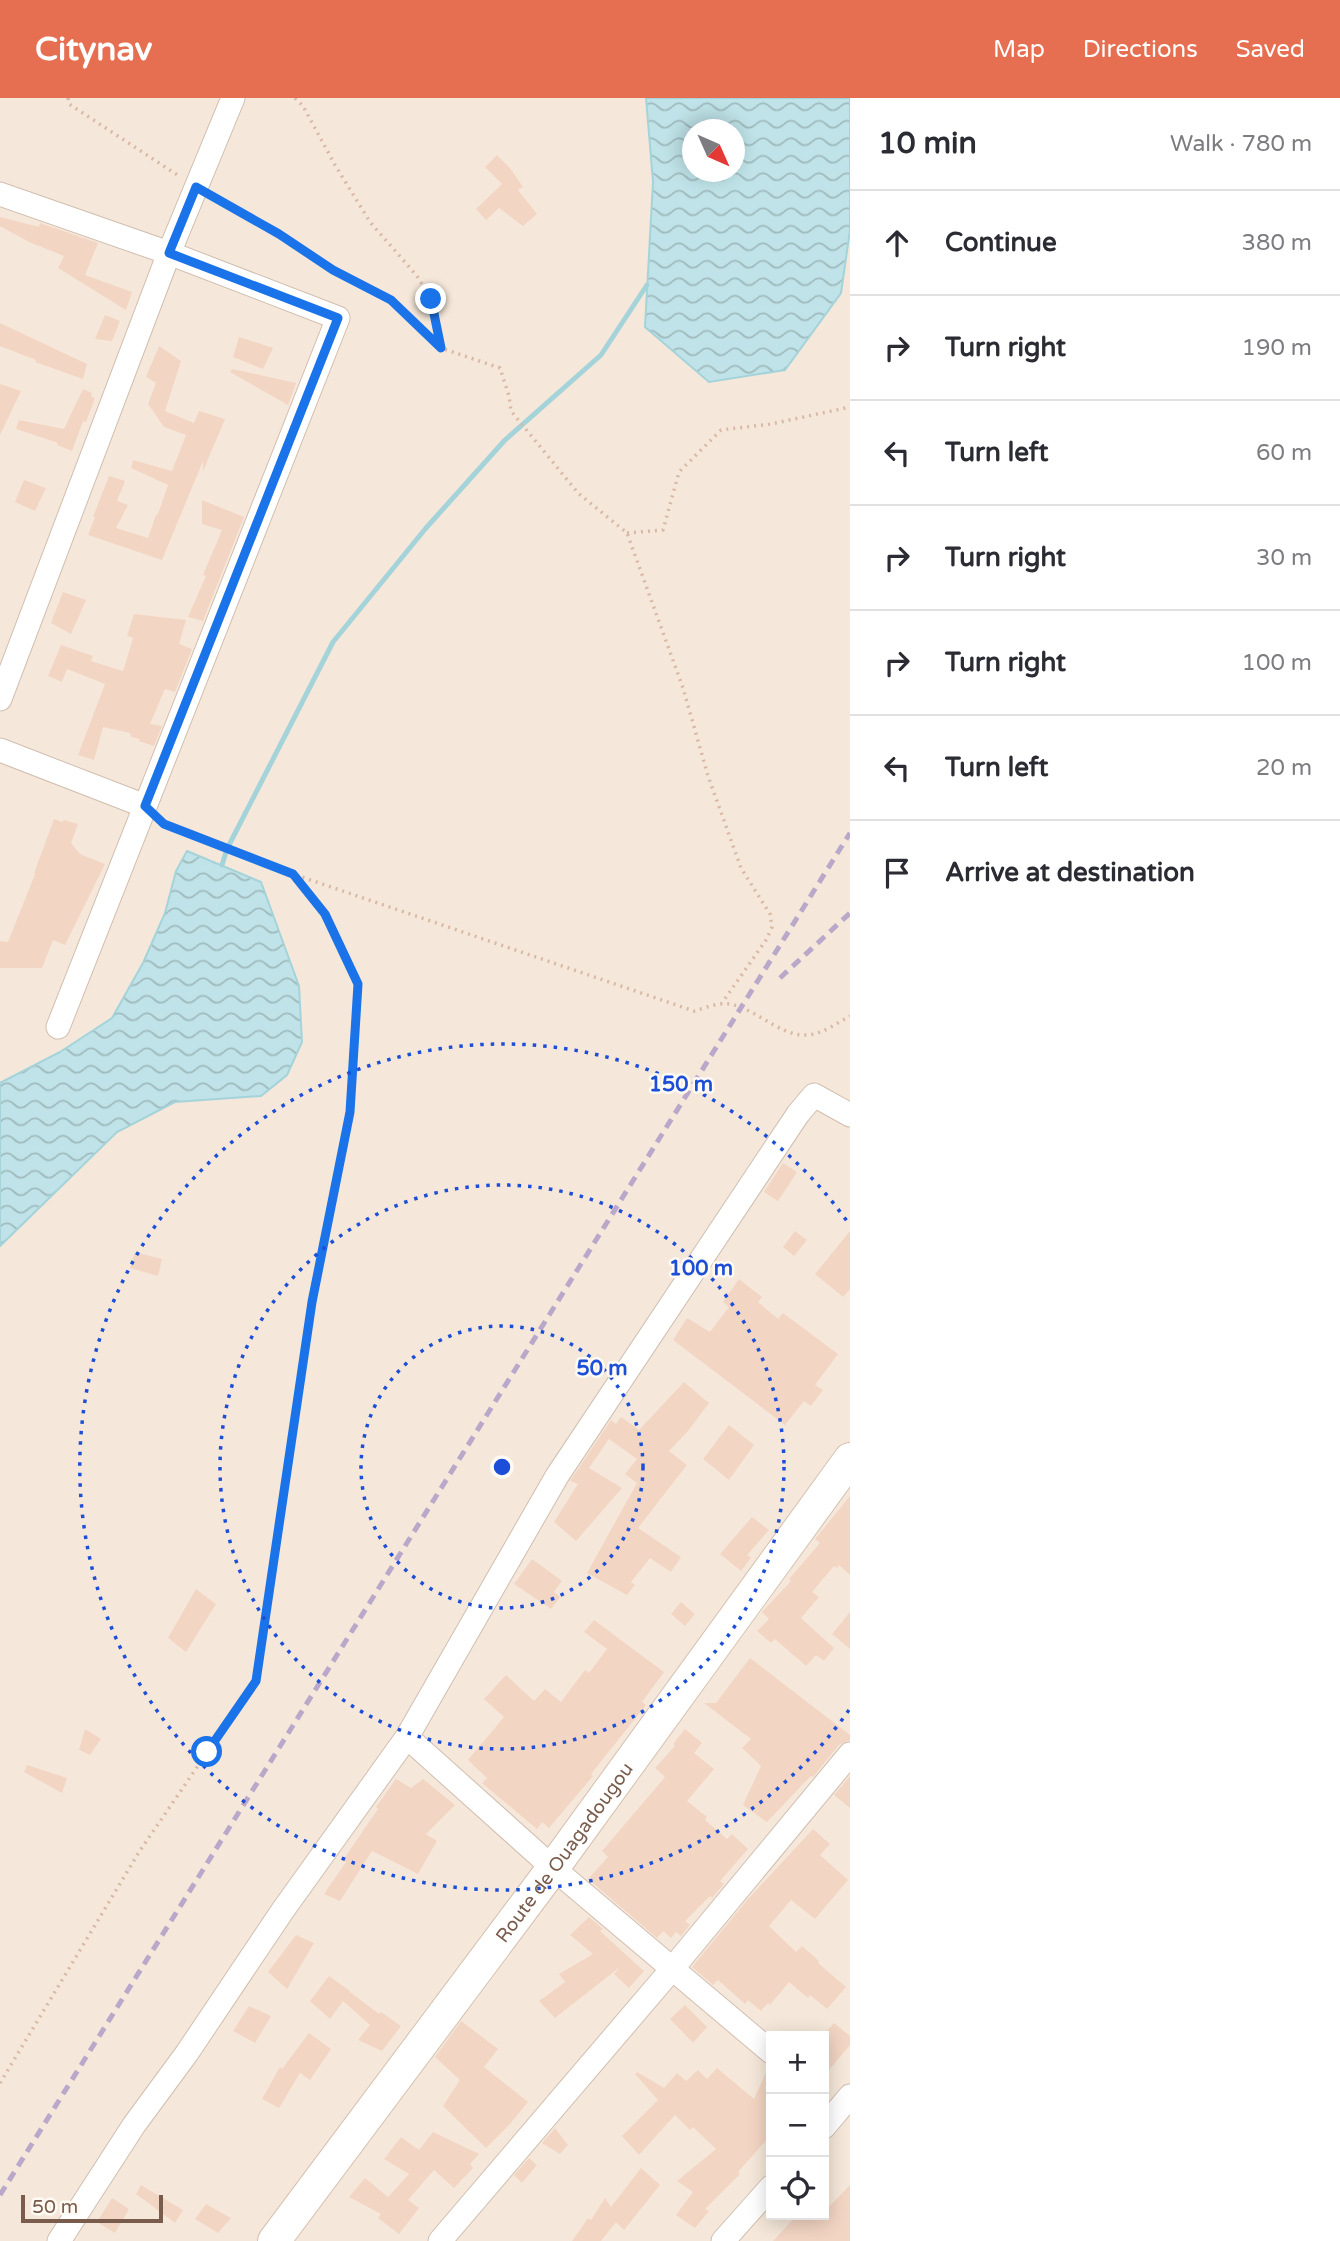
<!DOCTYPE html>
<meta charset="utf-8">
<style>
body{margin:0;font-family:"Varela Round",sans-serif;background:#f7f7f7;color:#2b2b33}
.controls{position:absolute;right:21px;bottom:21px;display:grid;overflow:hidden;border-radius:0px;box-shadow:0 4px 18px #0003}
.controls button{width:63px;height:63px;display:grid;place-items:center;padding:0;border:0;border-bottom:2px solid #e1e1e2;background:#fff;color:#2b2b33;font:35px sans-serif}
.compass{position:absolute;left:682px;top:21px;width:63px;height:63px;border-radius:50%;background:#fff;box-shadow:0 4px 18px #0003;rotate:135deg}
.scale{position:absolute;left:21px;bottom:18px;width:142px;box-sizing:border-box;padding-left:7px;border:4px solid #7a5c4d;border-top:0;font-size:19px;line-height:24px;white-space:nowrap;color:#7a5c4d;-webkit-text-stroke:5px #fffaf3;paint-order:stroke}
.stop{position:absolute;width:21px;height:21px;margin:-16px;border:5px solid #1a73e8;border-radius:50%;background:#fff}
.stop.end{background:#1a73e8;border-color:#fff;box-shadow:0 2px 7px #0008}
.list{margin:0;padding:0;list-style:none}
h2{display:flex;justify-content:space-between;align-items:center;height:91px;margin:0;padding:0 28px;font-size:30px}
h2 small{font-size:23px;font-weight:400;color:#7c7c81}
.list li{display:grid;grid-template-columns:46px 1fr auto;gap:21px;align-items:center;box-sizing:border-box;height:105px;padding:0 28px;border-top:2px solid #e1e1e2}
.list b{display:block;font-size:26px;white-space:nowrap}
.list em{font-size:23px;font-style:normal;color:#7c7c81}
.icon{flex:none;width:38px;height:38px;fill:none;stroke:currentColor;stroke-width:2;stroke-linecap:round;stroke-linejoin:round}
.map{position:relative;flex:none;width:850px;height:2143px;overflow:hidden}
header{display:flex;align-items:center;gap:42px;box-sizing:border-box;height:98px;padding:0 35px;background:#e76f51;color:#fff}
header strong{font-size:33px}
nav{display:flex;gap:38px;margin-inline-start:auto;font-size:24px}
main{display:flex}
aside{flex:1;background:#fff}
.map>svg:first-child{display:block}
.residential{fill:#f5e8da;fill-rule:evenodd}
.water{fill:url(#water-waves);stroke:#a5d3da;stroke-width:2;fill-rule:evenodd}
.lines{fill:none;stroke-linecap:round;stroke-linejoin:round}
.stream{stroke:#a5d3da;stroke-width:5}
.building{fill:#f3d5c3}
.street-casing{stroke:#d1beb0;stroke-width:25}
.secondary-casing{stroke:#d6c0b0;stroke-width:34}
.path{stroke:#d9b8a5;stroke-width:3.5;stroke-dasharray:2 5;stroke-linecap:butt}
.street{stroke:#fff;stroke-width:23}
.secondary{stroke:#fff;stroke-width:32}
.rail{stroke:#b9a8c9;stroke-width:5;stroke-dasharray:10 7;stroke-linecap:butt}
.route{stroke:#1a73e8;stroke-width:9}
.ring{fill:none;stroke:#1d4ed8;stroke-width:3.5;stroke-dasharray:3.5 7}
.labels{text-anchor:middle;stroke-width:5;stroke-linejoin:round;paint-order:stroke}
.street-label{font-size:19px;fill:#7a5c4d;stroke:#fffaf3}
.centre{fill:#1d4ed8;stroke:#fffaf3;stroke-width:3.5}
.ring-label{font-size:21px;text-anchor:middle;font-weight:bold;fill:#1d4ed8;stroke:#fffaf3;stroke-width:5;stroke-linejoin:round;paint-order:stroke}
</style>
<header>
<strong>Citynav</strong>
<nav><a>Map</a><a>Directions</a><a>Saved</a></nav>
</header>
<main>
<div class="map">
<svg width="850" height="2143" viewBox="0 0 850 2143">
<defs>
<pattern id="water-waves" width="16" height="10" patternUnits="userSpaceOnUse" patternTransform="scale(1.75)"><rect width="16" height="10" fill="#bfe3e8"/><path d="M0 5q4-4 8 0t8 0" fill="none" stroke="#a0bbbe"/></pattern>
</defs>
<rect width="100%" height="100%" fill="#fdf6ec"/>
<path class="residential" d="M 0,0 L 850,0 L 850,2143 L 0,2143 ZM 692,32 L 734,32 L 734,74 L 692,74 ZM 771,1938 L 824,1938 L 824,2117 L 771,2117 Z"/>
<path class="water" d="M 646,0 L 850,0 L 850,132 L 841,195 L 785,272 L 709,284 L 645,229 L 653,84 ZM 692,32 L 734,32 L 734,74 L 692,74 Z
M 187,753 L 261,784 L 299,888 L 302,944 L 287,977 L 261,998 L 175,1004 L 117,1034 L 0,1148 L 0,985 L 60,954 L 112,920 L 143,865 L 165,815 L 176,773 Z"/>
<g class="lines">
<path class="stream" d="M 222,767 L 227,751 L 333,544 L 426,430 L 505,342 L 601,257 L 647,187"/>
</g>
<path class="building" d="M 497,57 L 510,70 L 523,89 L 518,92 L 537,116 L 523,128 L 499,110 L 486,122 L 476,111 L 502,86 L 485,69 Z
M 0,119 L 39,129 L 40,125 L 98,145 L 85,177 L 132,194 L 126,212 L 58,170 L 64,158 L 29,144 L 0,128 Z
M 105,217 L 120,223 L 112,243 L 95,241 Z
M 0,225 L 87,266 L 83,281 L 35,264 L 36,262 L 0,248 Z
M 239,239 L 273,250 L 263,271 L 233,259 Z
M 159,248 L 181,263 L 165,313 L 194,325 L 199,313 L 225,321 L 203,373 L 203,363 L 162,462 L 88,437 L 95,419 L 93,419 L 109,378 L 125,383 L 117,403 L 128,407 L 116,430 L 148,440 L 156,417 L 158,416 L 168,387 L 131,370 L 133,362 L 172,373 L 186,337 L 164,329 L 148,306 L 156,285 L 146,279 Z
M 232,271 L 296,285 L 288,307 L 230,274 Z
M 0,286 L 21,293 L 0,337 Z
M 83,291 L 92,295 L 91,298 L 95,300 L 86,324 L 83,323 L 72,353 L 57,347 L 58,345 L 16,331 L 19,322 L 64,331 Z
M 24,382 L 46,390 L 35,413 L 15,404 Z
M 202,402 L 244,419 L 203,523 L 188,519 L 206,478 L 203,477 L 222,432 L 202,426 Z
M 63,494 L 86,502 L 71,536 L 51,525 Z
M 134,516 L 186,522 L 179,546 L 192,551 L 175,594 L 165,591 L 150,626 L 162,628 L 154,648 L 139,643 L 140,641 L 131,639 L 130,635 L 103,629 L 94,662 L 78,657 L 105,586 L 67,571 L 62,584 L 48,578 L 61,547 L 93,558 L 91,563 L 123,573 L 133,540 L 127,538 Z
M 54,721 L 62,724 L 64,722 L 78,726 L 71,745 L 80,756 L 105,766 L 65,847 L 53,842 L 42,870 L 0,870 L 0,843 L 8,844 L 35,776 L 34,775 Z
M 783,1065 L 797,1074 L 778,1103 L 764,1094 Z
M 795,1133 L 807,1142 L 794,1158 L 783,1149 Z
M 850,1133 L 850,1191 L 843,1199 L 815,1176 Z
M 135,1154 L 162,1161 L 158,1178 L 130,1170 Z
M 739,1181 L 762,1199 L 758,1204 L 778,1221 L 783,1215 L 838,1256 L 815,1287 L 823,1292 L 811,1308 L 804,1303 L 785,1327 L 673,1242 L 687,1220 L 710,1234 L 729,1209 L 723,1204 Z
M 684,1284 L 709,1305 L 688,1333 L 669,1353 L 687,1367 L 638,1430 L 681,1459 L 671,1474 L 650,1460 L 631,1484 L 635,1487 L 627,1497 L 587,1475 L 637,1385 L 625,1376 L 637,1361 L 609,1341 L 589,1370 L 622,1390 L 576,1443 L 554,1424 L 578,1386 L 570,1383 L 611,1322 L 616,1326 L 621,1319 L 639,1332 Z
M 729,1327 L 754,1347 L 729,1382 L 703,1361 Z
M 850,1398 L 850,1477 L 839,1467 L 837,1470 L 834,1468 L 812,1494 L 819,1499 L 801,1520 L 834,1550 L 824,1563 L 816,1557 L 806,1568 L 775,1541 L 771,1545 L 757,1533 L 769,1521 L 762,1514 L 791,1483 L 789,1481 L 820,1445 L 815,1441 Z
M 752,1419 L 769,1432 L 747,1457 L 751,1460 L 741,1473 L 720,1456 Z
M 532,1461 L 562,1483 L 554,1494 L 560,1499 L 551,1511 L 514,1486 Z
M 196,1491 L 216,1506 L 186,1554 L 168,1540 Z
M 681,1504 L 695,1516 L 685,1528 L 671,1516 Z
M 850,1514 L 850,1551 L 832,1536 Z
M 594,1522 L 664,1574 L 642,1604 L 646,1607 L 591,1676 L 593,1678 L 549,1730 L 542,1724 L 537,1731 L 482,1685 L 487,1680 L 468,1662 L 504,1619 L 484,1601 L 506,1577 L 534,1603 L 545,1591 L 561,1604 L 585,1572 L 589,1575 L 607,1551 L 584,1534 Z
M 750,1560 L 850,1637 L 850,1642 L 839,1647 L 813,1679 L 811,1678 L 801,1688 L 767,1724 L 743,1707 L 761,1668 L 742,1650 L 751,1641 L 704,1605 L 716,1605 Z
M 85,1631 L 101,1641 L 90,1657 L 79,1652 Z
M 685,1631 L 702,1645 L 694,1655 L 714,1671 L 687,1703 L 707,1719 L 705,1722 L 727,1741 L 732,1736 L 748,1751 L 720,1783 L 724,1786 L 712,1800 L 710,1798 L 685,1823 L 690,1827 L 681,1838 L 676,1834 L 671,1840 L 663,1833 L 657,1840 L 588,1781 L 608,1759 L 602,1753 L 665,1679 L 655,1670 L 675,1648 L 673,1646 Z
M 27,1667 L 67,1680 L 62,1695 L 24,1674 Z
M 850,1678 L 850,1710 L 834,1697 Z
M 396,1681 L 411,1690 L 423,1681 L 455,1707 L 426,1736 L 437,1743 L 418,1776 L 372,1753 L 340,1803 L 324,1796 L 346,1764 L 343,1762 L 378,1711 L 376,1709 Z
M 813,1731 L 830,1746 L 820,1757 L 848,1782 L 815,1821 L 791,1802 L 769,1828 L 796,1854 L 802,1848 L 819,1863 L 818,1865 L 846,1889 L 827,1911 L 810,1897 L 808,1900 L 789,1884 L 770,1907 L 768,1905 L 761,1913 L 748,1902 L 745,1906 L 718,1882 L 713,1887 L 692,1869 L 748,1801 Z
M 589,1819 L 603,1831 L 600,1833 L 644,1873 L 629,1890 L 614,1876 L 620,1869 L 555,1920 L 539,1903 L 565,1884 L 559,1876 L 593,1856 L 570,1837 Z
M 296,1837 L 314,1845 L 287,1891 L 268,1874 Z
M 329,1878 L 350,1893 L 348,1897 L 350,1894 L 379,1916 L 381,1914 L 401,1928 L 382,1953 L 358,1942 L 370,1927 L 343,1903 L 330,1921 L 310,1903 Z
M 685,1907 L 707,1929 L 693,1945 L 670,1921 Z
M 249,1908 L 271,1918 L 255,1945 L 233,1933 Z
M 461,1923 L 498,1951 L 484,1969 L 528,2004 L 510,2026 L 486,2050 L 443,2008 L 460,1982 L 435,1959 Z
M 834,1925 L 850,1938 L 850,1947 L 824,1978 L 824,1936 Z
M 309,1935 L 331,1951 L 310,1982 L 300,1975 L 279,2010 L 262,2001 L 280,1969 L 282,1971 Z
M 769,1968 L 771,1968 L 771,2037 L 738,2074 L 740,2076 L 705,2111 L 709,2113 L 695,2130 L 676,2117 L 693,2094 L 677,2083 L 716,2051 L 693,2029 L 690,2032 L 675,2017 L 639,2057 L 622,2038 L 658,2002 L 635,1976 L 637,1974 L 664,1990 L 677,1975 L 686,1983 L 698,1972 L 707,1981 L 717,1970 L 754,2001 Z
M 555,2030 L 568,2047 L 560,2056 L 542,2045 Z
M 433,2034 L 479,2056 L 470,2066 L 473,2070 L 454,2090 L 434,2072 L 408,2102 L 419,2110 L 399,2136 L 378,2120 L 381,2116 L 349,2099 L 365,2080 L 388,2099 L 409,2076 L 384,2061 L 401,2039 L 419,2052 Z
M 529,2060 L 537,2067 L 522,2085 L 514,2077 Z
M 641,2070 L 660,2087 L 624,2132 L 616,2124 L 601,2143 L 572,2143 L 588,2120 L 591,2122 L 605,2100 L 611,2109 Z
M 141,2087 L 183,2112 L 175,2125 L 136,2096 Z
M 850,2087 L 850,2143 L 773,2143 L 797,2117 L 824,2117 L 824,2114 Z
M 112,2100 L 129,2111 L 115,2135 L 97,2124 Z
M 206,2106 L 231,2120 L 218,2135 L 195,2121 Z"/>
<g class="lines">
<defs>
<path id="street" d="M 0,96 L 169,155 L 338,220 L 58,929
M 0,601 L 169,155 L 233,0
M 0,652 L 145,708
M 407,1639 L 553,1770 L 771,1954
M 824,2029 L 850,1998
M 59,2143 L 134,2027 L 187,1955 L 283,1812 L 407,1639 L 557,1378 L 798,1016 L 814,997 L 850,1017
M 440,2143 L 672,1871 L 850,1656
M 723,2143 L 771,2089"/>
<g id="secondary">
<path id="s1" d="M 274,2143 L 553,1770 L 850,1361"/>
</g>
</defs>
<use href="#street" class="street-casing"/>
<use href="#secondary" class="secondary-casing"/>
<path class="path" d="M 68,0 L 69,6 L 179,78
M 295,0 L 303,8 L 335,67 L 370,124 L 417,178 L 431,201 L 440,248
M 213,98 L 279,136 L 333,172 L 391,202 L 441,250 L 500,270 L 509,298 L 511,313 L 578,395 L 627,435 L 683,590 L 708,678 L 741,770 L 770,816 L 772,829 L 766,842 L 722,905
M 627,435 L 663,432 L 679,374 L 721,332 L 771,326 L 850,309
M 160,722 L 164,726 L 191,737 L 293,776 L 694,913 C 702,911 711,907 720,906 C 748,902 778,939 806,937 C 821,937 837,925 850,918
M 0,1985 L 139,1754 L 256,1583 L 311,1204 L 350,1014 L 358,885 L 325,816 L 293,776"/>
<use href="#street" class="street"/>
<use href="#secondary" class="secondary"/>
<path class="rail" d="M 780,880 L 850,815
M 0,2097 L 850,735"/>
</g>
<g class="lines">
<path class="route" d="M 207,1654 L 256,1583 L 312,1204 L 350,1014 L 358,886 L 325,816 L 293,776 L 164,726 L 145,708 L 338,220 L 169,155 L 196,89 L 279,136 L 333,172 L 391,202 L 441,250 L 431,201"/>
</g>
<g class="ring">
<circle cx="502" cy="1369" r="141"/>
<circle cx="502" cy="1369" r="282"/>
<path d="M849 1612A423 423 0 1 1 849 1126"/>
</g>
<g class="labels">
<g class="street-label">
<text dy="7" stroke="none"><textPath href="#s1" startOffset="485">Route de Ouagadougou</textPath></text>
</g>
</g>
<circle cx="502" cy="1369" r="10" class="centre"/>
<g class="ring-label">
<text x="681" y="993">150 m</text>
<text x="701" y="1177">100 m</text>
<text x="602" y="1277">50 m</text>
</g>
</svg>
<div class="controls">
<button>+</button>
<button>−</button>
<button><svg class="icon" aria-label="locate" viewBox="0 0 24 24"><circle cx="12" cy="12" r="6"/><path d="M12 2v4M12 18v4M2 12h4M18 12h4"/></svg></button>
</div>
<svg class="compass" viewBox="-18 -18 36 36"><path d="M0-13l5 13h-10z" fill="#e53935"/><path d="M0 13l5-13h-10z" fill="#7c7c81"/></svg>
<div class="scale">50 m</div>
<div class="stop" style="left:207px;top:1654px"></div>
<div class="stop end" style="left:431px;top:201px"></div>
</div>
<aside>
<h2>10 min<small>Walk · 780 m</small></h2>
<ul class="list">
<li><svg class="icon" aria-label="ahead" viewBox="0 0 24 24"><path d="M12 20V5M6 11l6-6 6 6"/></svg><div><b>Continue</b></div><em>380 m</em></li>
<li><svg class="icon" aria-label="right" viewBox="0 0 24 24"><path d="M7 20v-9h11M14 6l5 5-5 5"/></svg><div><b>Turn right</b></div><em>190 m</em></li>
<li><svg class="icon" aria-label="left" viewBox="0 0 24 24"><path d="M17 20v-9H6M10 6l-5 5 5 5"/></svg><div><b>Turn left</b></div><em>60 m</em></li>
<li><svg class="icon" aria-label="right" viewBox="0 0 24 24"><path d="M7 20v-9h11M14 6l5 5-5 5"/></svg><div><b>Turn right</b></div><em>30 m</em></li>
<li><svg class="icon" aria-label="right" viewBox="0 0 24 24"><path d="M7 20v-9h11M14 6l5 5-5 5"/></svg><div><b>Turn right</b></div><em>100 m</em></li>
<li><svg class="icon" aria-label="left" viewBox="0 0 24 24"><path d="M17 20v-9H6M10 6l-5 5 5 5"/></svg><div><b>Turn left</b></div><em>20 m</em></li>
<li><svg class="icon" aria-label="arrive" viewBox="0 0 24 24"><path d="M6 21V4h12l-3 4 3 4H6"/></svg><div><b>Arrive at destination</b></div></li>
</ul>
</aside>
</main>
